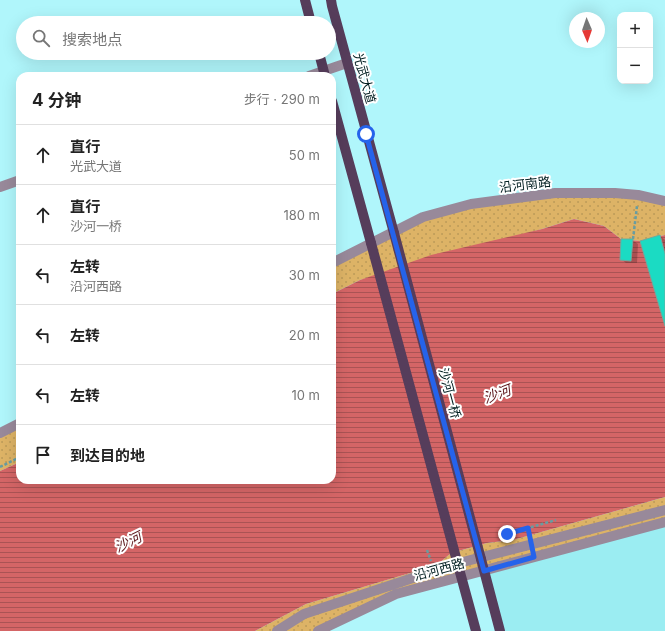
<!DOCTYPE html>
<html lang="zh">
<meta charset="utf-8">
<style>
body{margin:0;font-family:Inter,"Noto Sans SC",sans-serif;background:#f2f2f2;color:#222}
.controls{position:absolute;right:12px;top:12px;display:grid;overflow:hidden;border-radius:8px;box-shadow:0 4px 16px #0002}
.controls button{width:36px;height:36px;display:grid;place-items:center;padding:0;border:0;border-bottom:1px solid #e0e0e0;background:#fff;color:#222;font:20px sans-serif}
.compass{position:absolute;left:569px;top:12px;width:36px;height:36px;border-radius:50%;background:#fff;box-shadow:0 4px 16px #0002;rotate:178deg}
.stop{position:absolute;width:12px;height:12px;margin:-9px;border:3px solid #2563eb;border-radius:50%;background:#fff}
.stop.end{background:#2563eb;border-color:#fff;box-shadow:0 1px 4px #0008}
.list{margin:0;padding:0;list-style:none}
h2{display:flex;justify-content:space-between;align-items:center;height:52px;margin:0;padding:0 16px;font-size:17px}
h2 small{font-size:13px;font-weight:400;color:#767676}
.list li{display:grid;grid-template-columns:26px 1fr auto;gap:12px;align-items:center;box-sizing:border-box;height:60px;padding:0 16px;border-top:1px solid #e0e0e0}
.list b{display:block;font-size:15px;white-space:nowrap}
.list p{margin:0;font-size:13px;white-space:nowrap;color:#767676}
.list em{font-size:13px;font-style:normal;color:#767676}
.icon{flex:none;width:22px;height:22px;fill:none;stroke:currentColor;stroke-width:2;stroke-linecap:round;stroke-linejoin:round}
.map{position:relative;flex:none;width:665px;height:631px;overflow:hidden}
.search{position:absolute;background:#fff;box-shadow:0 4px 16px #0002;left:16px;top:16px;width:320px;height:44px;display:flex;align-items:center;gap:10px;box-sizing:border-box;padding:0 14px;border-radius:22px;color:#767676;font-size:15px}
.panel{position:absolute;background:#fff;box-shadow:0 4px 16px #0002;left:16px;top:72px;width:320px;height:412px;border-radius:12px}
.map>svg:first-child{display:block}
.built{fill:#9bedf2}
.park{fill:url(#park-dots)}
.water{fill:url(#water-rules)}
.shadow{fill:#0003}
.building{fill:#1bdbc3;stroke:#6aaca0}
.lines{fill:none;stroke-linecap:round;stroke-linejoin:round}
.path{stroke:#689da1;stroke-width:2.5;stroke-dasharray:3 2;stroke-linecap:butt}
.minor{stroke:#98899a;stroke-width:10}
.major{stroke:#563d5b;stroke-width:10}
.major-bridge{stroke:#563d5b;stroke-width:10}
.route{stroke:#2563eb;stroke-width:5}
.labels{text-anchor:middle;stroke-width:4;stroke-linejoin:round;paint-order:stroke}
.street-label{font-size:13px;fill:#011e20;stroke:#fff}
.water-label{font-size:14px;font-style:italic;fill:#5c151a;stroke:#fff}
</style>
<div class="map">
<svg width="665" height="631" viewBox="0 0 665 631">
<defs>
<pattern id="park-dots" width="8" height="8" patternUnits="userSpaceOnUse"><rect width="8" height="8" fill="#ddb366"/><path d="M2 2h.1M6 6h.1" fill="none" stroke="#bc9a58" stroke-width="1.8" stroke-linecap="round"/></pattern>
<pattern id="water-rules" width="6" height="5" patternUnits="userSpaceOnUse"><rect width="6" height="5" fill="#d46566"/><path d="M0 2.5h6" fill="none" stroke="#aa5354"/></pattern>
</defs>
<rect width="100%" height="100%" fill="#b0f6fb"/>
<path class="built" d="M 665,522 L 665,631 L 500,631 L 484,571 Z"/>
<path class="park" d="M 555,193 L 665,201 L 665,235 L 640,241 L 621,239 L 604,226 L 574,219 L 542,229 L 360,280 L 332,294 L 332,263 L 423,217 Z
M 20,423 L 20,462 L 0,471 L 0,433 Z
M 665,497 L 665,522 L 396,594 L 318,631 L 255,631 L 306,604 L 437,565 L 451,553 L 487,543 L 513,540 Z"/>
<path class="water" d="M 574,219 L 604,226 L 621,239 L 640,241 L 665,235 L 665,497 L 513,540 L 487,543 L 451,553 L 437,565 L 306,604 L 255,631 L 0,631 L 0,471 L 20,462 L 20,480 L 332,480 L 332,294 L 360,280 L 431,255 L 542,229 Z"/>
<path class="shadow" d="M 660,236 L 665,240 L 665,323 Z
M 632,240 L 638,244 L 637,263 L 626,263 L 621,259 Z"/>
<path class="building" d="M 660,235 L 665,254 L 665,326 L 640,241 Z
M 621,239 L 633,239 L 631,261 L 620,260 Z"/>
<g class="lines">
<path class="path" d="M 633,239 L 637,206
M 0,467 L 20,457
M 507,534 L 528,528
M 529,535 L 528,528 L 556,520
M 427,550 L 431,561"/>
<path class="minor" d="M 309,76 L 347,63
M 0,187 L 20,180
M 332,263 L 423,217 L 471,204 L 555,193 L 615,193 L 638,195 L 665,201
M 0,433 L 20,423
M 277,631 L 304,614 L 455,564 L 665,510
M 318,631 L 396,594 L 665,522"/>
<path class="major" d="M 305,0 L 311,23
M 331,0 L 332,6 L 394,233
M 319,53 L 325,76
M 332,101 L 371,243
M 481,559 L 500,631
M 458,565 L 476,631"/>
<path class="major-bridge" d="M 394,233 L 481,559
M 371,243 L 458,565"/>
</g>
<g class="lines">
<path class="route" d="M 366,134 L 484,571 L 534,557 L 528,528 L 507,534"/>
</g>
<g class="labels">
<g class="street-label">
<text transform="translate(365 78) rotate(75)" y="5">光武大道</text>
<text transform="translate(525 184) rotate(-7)" y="5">沿河南路</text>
<text transform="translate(450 393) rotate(75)" y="5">沙河一桥</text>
<text transform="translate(439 569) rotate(-15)" y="5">沿河西路</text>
</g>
<g class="water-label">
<text transform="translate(497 394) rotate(-20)" y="5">沙河</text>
<text transform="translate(128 542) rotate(-26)" y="5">沙河</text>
</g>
</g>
</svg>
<div class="controls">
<button>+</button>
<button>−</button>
</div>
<svg class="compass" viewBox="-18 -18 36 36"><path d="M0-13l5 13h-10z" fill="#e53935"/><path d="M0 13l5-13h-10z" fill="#767676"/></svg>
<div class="stop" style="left:366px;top:134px"></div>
<div class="stop end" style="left:507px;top:534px"></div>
<div class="search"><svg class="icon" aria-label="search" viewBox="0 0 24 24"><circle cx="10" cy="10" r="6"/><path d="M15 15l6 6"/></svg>搜索地点</div>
<section class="panel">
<h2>4 分钟<small>步行 · 290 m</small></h2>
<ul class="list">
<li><svg class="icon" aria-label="ahead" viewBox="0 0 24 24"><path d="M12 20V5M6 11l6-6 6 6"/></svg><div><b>直行</b><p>光武大道</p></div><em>50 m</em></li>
<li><svg class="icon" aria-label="ahead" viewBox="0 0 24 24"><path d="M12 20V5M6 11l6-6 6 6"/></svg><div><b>直行</b><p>沙河一桥</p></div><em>180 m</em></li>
<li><svg class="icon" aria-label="left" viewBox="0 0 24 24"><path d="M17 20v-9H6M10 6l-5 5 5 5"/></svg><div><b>左转</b><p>沿河西路</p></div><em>30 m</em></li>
<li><svg class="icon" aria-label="left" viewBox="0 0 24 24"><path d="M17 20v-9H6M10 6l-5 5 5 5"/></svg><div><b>左转</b></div><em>20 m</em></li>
<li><svg class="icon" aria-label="left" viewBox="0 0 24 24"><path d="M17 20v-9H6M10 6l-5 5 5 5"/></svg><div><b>左转</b></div><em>10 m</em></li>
<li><svg class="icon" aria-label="arrive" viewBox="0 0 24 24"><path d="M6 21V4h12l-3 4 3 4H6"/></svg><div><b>到达目的地</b></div></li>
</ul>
</section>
</div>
